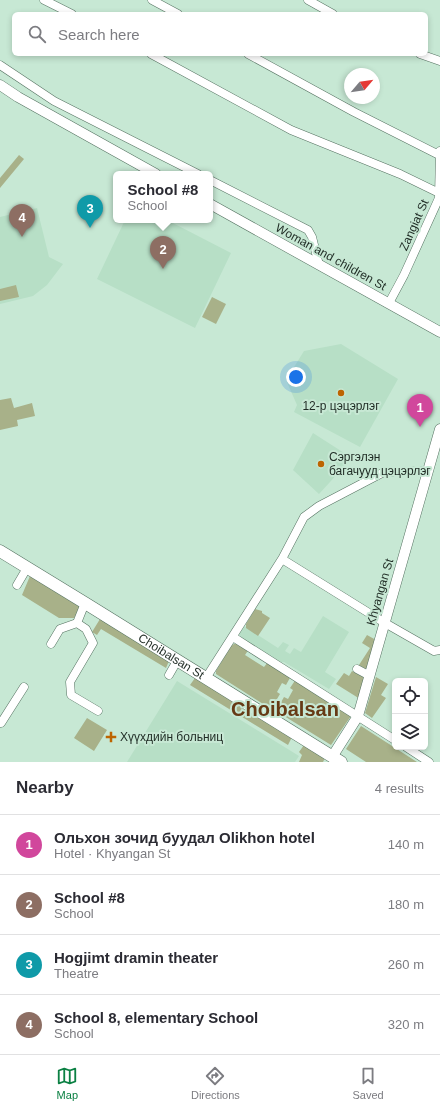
<!DOCTYPE html>
<meta charset="utf-8">
<style>
body{margin:0;font-family:Helvetica,sans-serif;background:#f7f7f7;color:#2b2b33}
.controls{position:absolute;right:12px;bottom:12px;display:grid;overflow:hidden;border-radius:6px;box-shadow:0 2px 6px #0003}
.controls button{width:36px;height:36px;display:grid;place-items:center;padding:0;border:0;border-bottom:1px solid #e1e1e2;background:#fff;color:#2b2b33;font:20px sans-serif}
.compass{position:absolute;left:344px;top:68px;width:36px;height:36px;border-radius:50%;background:#fff;box-shadow:0 2px 6px #0003;rotate:61deg}
.you{position:absolute;left:296px;top:377px;width:14px;height:14px;margin:-10px;border:3px solid #fff;border-radius:50%;background:#1a73e8;box-shadow:0 0 0 6px #1a73e833}
.badge{display:grid;place-items:center;width:26px;height:26px;border-radius:50%;background:#0b8043;color:#fff;font-size:13px;font-weight:700}
.pin{position:absolute;translate:-50% -33px;filter:drop-shadow(0 1px 2px #0008)}
.pin::after{content:'';position:absolute;top:21px;width:14px;height:12px;background:inherit;clip-path:polygon(0 0,100% 0,50% 100%)}
.popup{position:absolute;left:113px;top:171px;width:100px;height:52px;box-sizing:border-box;display:grid;place-content:center;border-radius:6px;background:#fff;filter:drop-shadow(0 1px 3px #0005);font-size:13px;white-space:nowrap;color:#7c7c81}
.popup b{font-size:15px;color:#2b2b33}
.popup::after{content:'';position:absolute;left:50%;top:100%;margin-left:-8px;border:8px solid transparent;border-top-color:#fff}
.list{margin:0;padding:0;list-style:none}
h2{display:flex;justify-content:space-between;align-items:center;height:52px;margin:0;padding:0 16px;font-size:17px}
h2 small{font-size:13px;font-weight:400;color:#7c7c81}
.list li{display:grid;grid-template-columns:26px 1fr auto;gap:12px;align-items:center;box-sizing:border-box;height:60px;padding:0 16px;border-top:1px solid #e1e1e2}
.list b{display:block;font-size:15px;white-space:nowrap}
.list p{margin:0;font-size:13px;white-space:nowrap;color:#7c7c81}
.list em{font-size:13px;font-style:normal;color:#7c7c81}
.icon{flex:none;width:22px;height:22px;fill:none;stroke:currentColor;stroke-width:2;stroke-linecap:round;stroke-linejoin:round}
.map{position:relative;flex:none;width:440px;height:762px;overflow:hidden}
.search{position:absolute;background:#fff;box-shadow:0 2px 6px #0003;left:12px;right:12px;top:12px;height:44px;display:flex;align-items:center;gap:10px;box-sizing:border-box;padding:0 14px;border-radius:6px;color:#7c7c81;font-size:15px}
.sheet{height:292px;background:#fff}
nav{display:flex;justify-content:space-around;align-items:center;box-sizing:border-box;height:56px;border-top:1px solid #e1e1e2;background:#fff;font-size:11px;color:#7c7c81}
nav a{display:grid;justify-items:center;gap:2px}
nav .on{color:#0b8043}
.map>svg:first-child{display:block}
.built{fill:#b7dfc6}
.green{fill:#a8b189}
.lines{fill:none;stroke-linecap:round;stroke-linejoin:round}
.minor-casing{stroke:#557261;stroke-width:9}
.major-casing{stroke:#557261;stroke-width:11}
.highway-casing{stroke:#557261;stroke-width:13}
.minor{stroke:#fff;stroke-width:8}
.major{stroke:#fff;stroke-width:10}
.highway{stroke:#fff;stroke-width:12}
.poi-dot{fill:#bd6400;stroke:#c7e8d4;stroke-width:1.5}
.labels{text-anchor:middle;stroke-width:4;stroke-linejoin:round;paint-order:stroke}
.street-label{font-size:12px;fill:#1f2b24;stroke:#c7e8d4}
.poi-label{font-size:12px;fill:#1f2b24;stroke:#c7e8d4;text-anchor:start}
.town-label{font-size:20px;font-weight:bold;fill:#663a15;stroke:#c7e8d4}
</style>
<div class="map">
<svg width="440" height="762" viewBox="0 0 440 762">
<rect width="100%" height="100%" fill="#c7e8d4"/>
<path class="built" d="M 37,208 L 49,257 L 63,264 L 47,285 L 33,296 L 0,304 L 0,217 Z
M 125,220 L 167,220 L 231,253 L 195,328 L 97,279 Z
M 341,344 L 398,379 L 360,447 L 294,412 L 297,405 L 286,380 L 304,351 Z
M 313,433 L 352,458 L 319,494 L 293,470 Z
M 323,616 L 349,632 L 325,672 L 336,679 L 329,689 L 284,662 L 281,662 L 242,638 L 239,634 L 244,626 L 278,648 L 283,642 L 289,645 L 285,651 L 290,654 L 294,648 L 301,652 Z
M 177,681 L 291,751 L 299,756 L 295,762 L 127,762 Z"/>
<path class="green" d="M 19,155 L 24,159 L 0,188 L 0,178 Z
M 16,285 L 19,297 L 0,301 L 0,289 Z
M 212,297 L 226,304 L 216,324 L 202,317 Z
M 11,398 L 14,408 L 32,403 L 35,416 L 17,420 L 18,426 L 0,430 L 0,400 Z
M 30,576 L 80,607 L 74,618 L 59,618 L 22,595 Z
M 255,609 L 262,611 L 262,613 L 270,618 L 258,636 L 246,628 L 246,624 Z
M 100,619 L 169,661 L 166,668 L 101,629 L 97,635 L 92,632 Z
M 367,635 L 376,640 L 368,670 L 359,665 L 370,648 L 362,643 Z
M 238,643 L 249,649 L 245,655 L 264,667 L 268,662 L 291,676 L 286,685 L 282,683 L 277,692 L 280,694 L 271,709 L 216,674 L 216,671 L 231,646 L 234,644 Z
M 352,671 L 365,678 L 360,699 L 336,684 L 344,673 L 349,676 Z
M 376,677 L 388,684 L 381,695 L 386,698 L 372,718 L 365,713 Z
M 195,678 L 292,737 L 288,745 L 190,685 Z
M 296,679 L 351,716 L 331,745 L 276,711 L 284,697 L 288,699 L 293,690 L 290,688 Z
M 87,718 L 107,730 L 94,751 L 74,738 Z
M 361,726 L 417,762 L 366,762 L 346,749 Z
M 304,745 L 325,758 L 323,762 L 299,762 L 302,755 L 299,752 Z"/>
<g class="lines">
<defs>
<path id="minor" d="M 44,0 L 72,14
M 152,0 L 178,14
M 308,0 L 333,14
M 151,54 L 291,130 L 400,174 L 439,193
M 248,54 L 354,112 L 439,155
M 420,54 L 440,61
M 0,65 L 54,101 L 198,174
M 210,180 L 308,230 L 312,237 L 319,265
M 389,303 L 404,275 L 439,198 L 440,151
M 282,559 L 385,623 L 434,651 L 440,650
M 17,585 L 27,568
M 77,623 L 86,629 L 93,643 L 70,682 L 71,695 L 98,711
M 233,637 L 395,740
M 51,644 L 60,629 L 77,623 L 85,603
M 357,669 L 370,676
M 169,675 L 177,661
M 206,678 L 282,559 L 304,517 L 319,506 L 384,472 L 428,471
M 0,723 L 1,723 L 24,687
M 406,747 L 429,762"/>
<path id="major" d="M 0,85 L 18,97 L 156,174
M 210,204 L 440,332
M 332,757 L 358,716 L 440,429"/>
<g id="highway">
<path id="s1" d="M 0,551 L 85,603 L 341,762"/>
</g>
</defs>
<use href="#minor" class="minor-casing"/>
<use href="#major" class="major-casing"/>
<use href="#highway" class="highway-casing"/>
<use href="#minor" class="minor"/>
<use href="#major" class="major"/>
<use href="#highway" class="highway"/>
</g>
<g class="poi-dot">
<circle cx="341" cy="393" r="4"/>
<circle cx="321" cy="464" r="4"/>
<path d="M109 731h4v4h4v4h-4v4h-4v-4h-4v-4h4z"/>
</g>
<g class="labels">
<g class="street-label">
<text transform="translate(414 225) rotate(-66)" y="4">Zangiat St</text>
<text transform="translate(331 257) rotate(29)" y="4">Woman and children St</text>
<text transform="translate(380 592) rotate(-74)" y="4">Khyangan St</text>
<text dy="4" stroke="none"><textPath href="#s1" startOffset="201">Choibalsan St</textPath></text>
</g>
<g class="poi-label">
<text x="341" y="410" text-anchor="middle">12-р цэцэрлэг</text>
<text x="329" y="461">Сэргэлэн<tspan x="329" dy="14">багачууд цэцэрлэг</tspan></text>
<text x="120" y="741">Хүүхдийн больниц</text>
</g>
<g class="town-label">
<text x="285" y="716">Choibalsan</text>
</g>
</g>
</svg>
<div class="controls">
<button><svg class="icon" aria-label="locate" viewBox="0 0 24 24"><circle cx="12" cy="12" r="6"/><path d="M12 2v4M12 18v4M2 12h4M18 12h4"/></svg></button>
<button><svg class="icon" aria-label="layers" viewBox="0 0 24 24"><path d="M12 4l9 5-9 5-9-5zM3 14l9 5 9-5"/></svg></button>
</div>
<svg class="compass" viewBox="-18 -18 36 36"><path d="M0-13l5 13h-10z" fill="#e53935"/><path d="M0 13l5-13h-10z" fill="#7c7c81"/></svg>
<div class="you"></div>
<div class="pin badge" style="left:420px;top:427px;background:#d1479c">1</div>
<div class="pin badge" style="left:163px;top:269px;background:#8d6e63">2</div>
<div class="popup"><b>School #8</b>School</div>
<div class="pin badge" style="left:90px;top:228px;background:#0f9aa8">3</div>
<div class="pin badge" style="left:22px;top:237px;background:#8d6e63">4</div>
<div class="search"><svg class="icon" aria-label="search" viewBox="0 0 24 24"><circle cx="10" cy="10" r="6"/><path d="M15 15l6 6"/></svg>Search here</div>
</div>
<section class="sheet">
<h2>Nearby<small>4 results</small></h2>
<ul class="list">
<li><span class="badge" style="background:#d1479c">1</span><div><b>Ольхон зочид буудал Olikhon hotel</b><p>Hotel · Khyangan St</p></div><em>140 m</em></li>
<li><span class="badge" style="background:#8d6e63">2</span><div><b>School #8</b><p>School</p></div><em>180 m</em></li>
<li><span class="badge" style="background:#0f9aa8">3</span><div><b>Hogjimt dramin theater</b><p>Theatre</p></div><em>260 m</em></li>
<li><span class="badge" style="background:#8d6e63">4</span><div><b>School 8, elementary School</b><p>School</p></div><em>320 m</em></li>
</ul>
</section>
<nav>
<a class="on"><svg class="icon" aria-label="map" viewBox="0 0 24 24"><path d="M3 6l6-2 6 2 6-2v14l-6 2-6-2-6 2zM9 4v14M15 6v14"/></svg>Map</a>
<a><svg class="icon" aria-label="directions" viewBox="0 0 24 24"><path d="M12 3l9 9-9 9-9-9zM9 14v-3h6M13 9l2 2-2 2"/></svg>Directions</a>
<a><svg class="icon" aria-label="saved" viewBox="0 0 24 24"><path d="M7 4h10v16l-5-4-5 4z"/></svg>Saved</a>
</nav>
